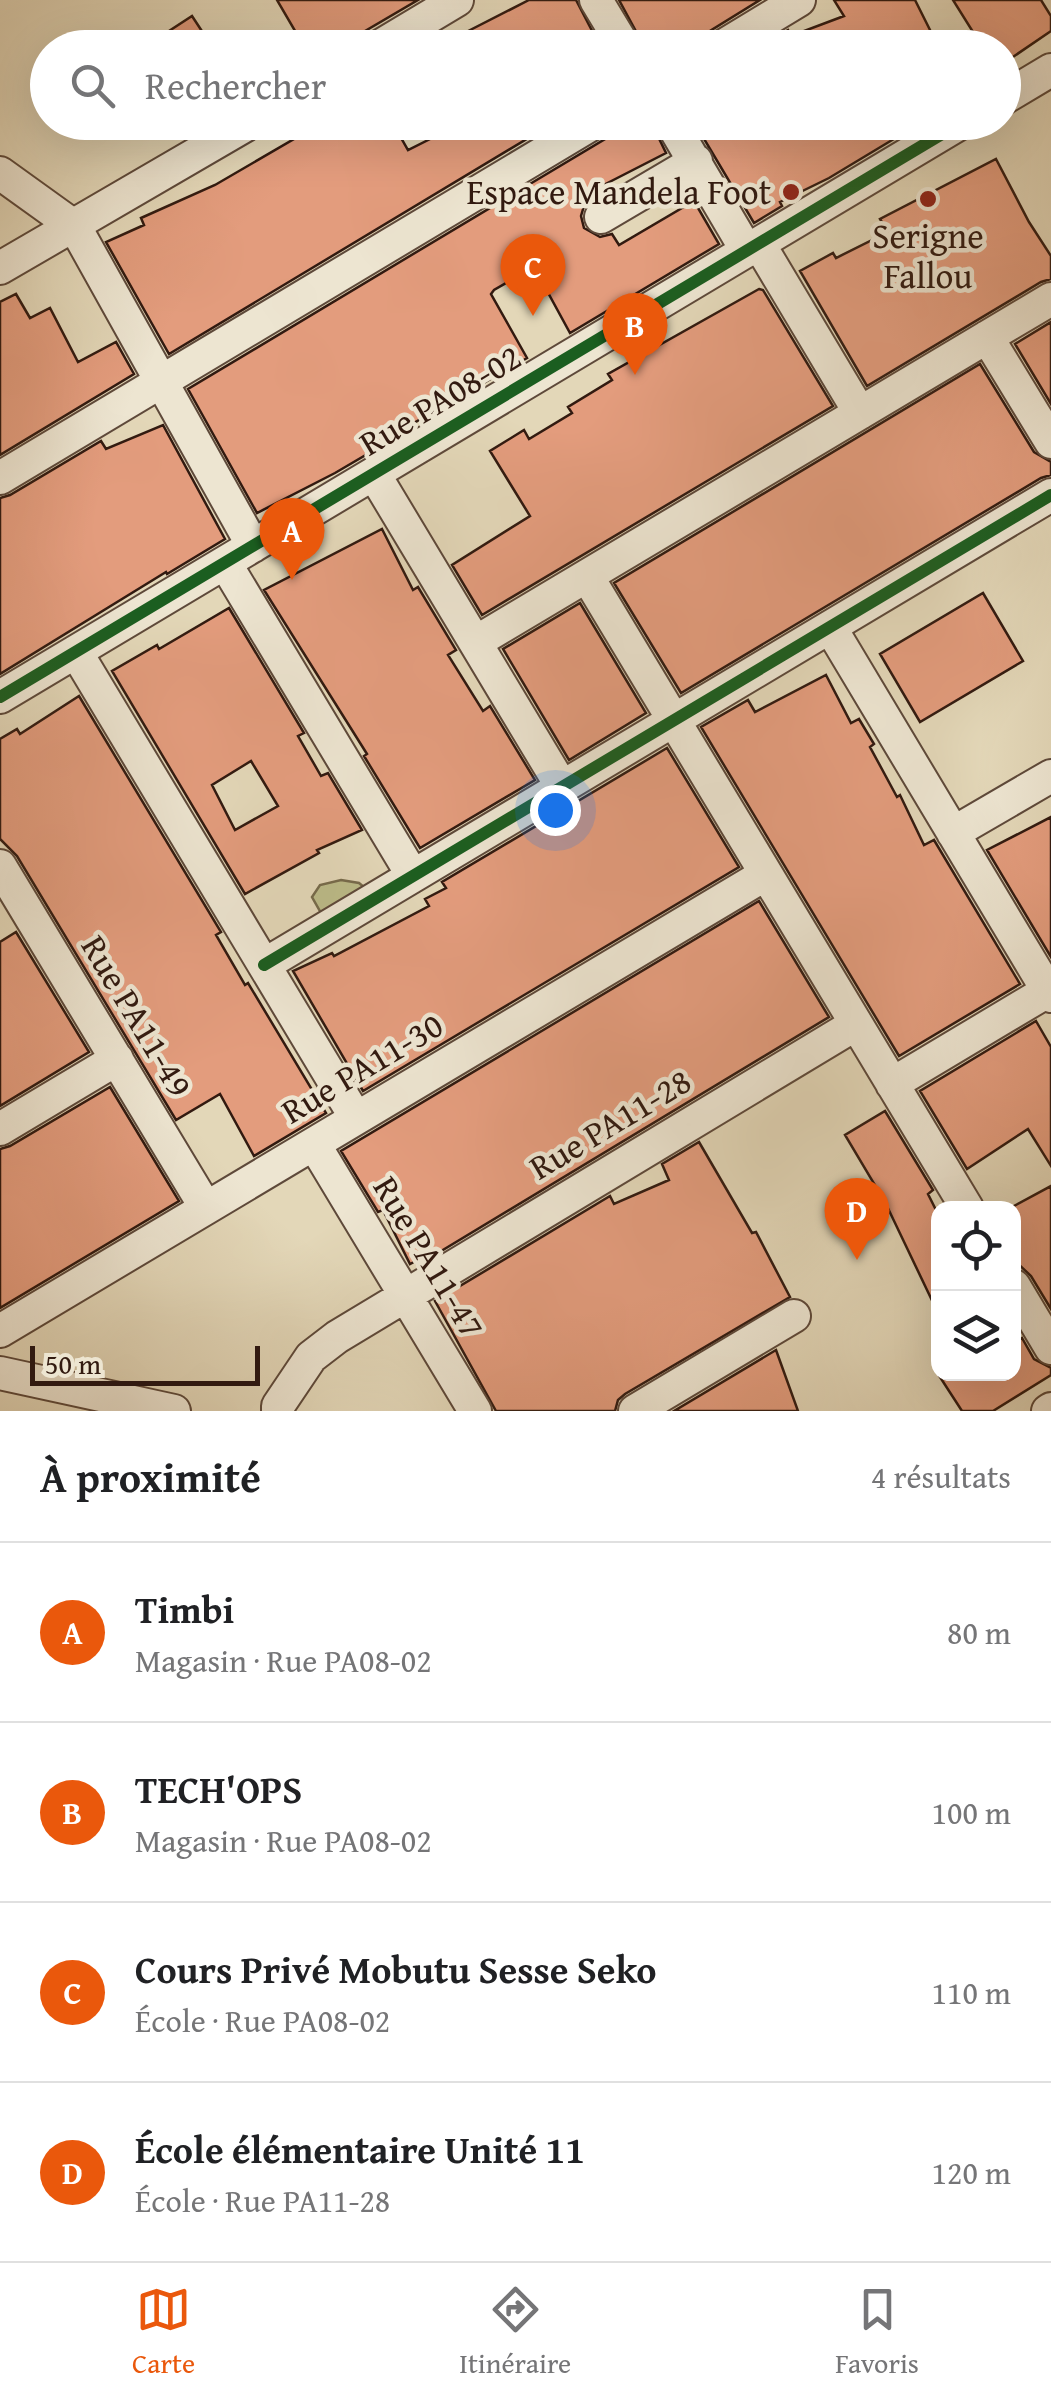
<!DOCTYPE html>
<html lang="fr">
<meta charset="utf-8">
<style>
body{margin:0;font-family:"Gentium Book Plus",serif;background:#f2f2f2;color:#202124}
.controls{position:absolute;right:30px;bottom:30px;display:grid;overflow:hidden;border-radius:20px;box-shadow:0 10px 40px #0002}
.controls button{width:90px;height:90px;display:grid;place-items:center;padding:0;border:0;border-bottom:2px solid #e0e0e0;background:#fff;color:#202124;font:50px sans-serif}
.scale{position:absolute;left:30px;bottom:25px;width:230px;box-sizing:border-box;padding-left:10px;border:5px solid #321a10;border-top:0;font-size:28px;line-height:35px;white-space:nowrap;color:#321a10;-webkit-text-stroke:8px #ede5d1;paint-order:stroke}
.you{position:absolute;left:555px;top:810px;width:35px;height:35px;margin:-25px;border:8px solid #fff;border-radius:50%;background:#1a73e8;box-shadow:0 0 0 15px #1a73e833}
.badge{display:grid;place-items:center;width:65px;height:65px;border-radius:50%;background:#ea580c;color:#fff;font-size:32px;font-weight:700}
.pin{position:absolute;translate:-50% -82px;filter:drop-shadow(0 2px 5px #0008)}
.pin::after{content:'';position:absolute;top:52px;width:35px;height:30px;background:inherit;clip-path:polygon(0 0,100% 0,50% 100%)}
.list{margin:0;padding:0;list-style:none}
h2{display:flex;justify-content:space-between;align-items:center;height:130px;margin:0;padding:0 40px;font-size:42px}
h2 small{font-size:32px;font-weight:400;color:#757577}
.list li{display:grid;grid-template-columns:65px 1fr auto;gap:30px;align-items:center;box-sizing:border-box;height:180px;padding:0 40px;border-top:2px solid #e0e0e0}
.list b{display:block;font-size:38px;white-space:nowrap}
.list p{margin:0;font-size:32px;white-space:nowrap;color:#757577}
.list em{font-size:32px;font-style:normal;color:#757577}
.icon{flex:none;width:55px;height:55px;fill:none;stroke:currentColor;stroke-width:2;stroke-linecap:round;stroke-linejoin:round}
.map{position:relative;flex:none;width:1051px;height:1411px;overflow:hidden}
.search{position:absolute;background:#fff;box-shadow:0 10px 40px #0002;left:30px;right:30px;top:30px;height:110px;display:flex;align-items:center;gap:25px;box-sizing:border-box;padding:0 35px;border-radius:55px;color:#757577;font-size:38px}
.sheet{height:850px;background:#fff}
nav{display:flex;justify-content:space-around;align-items:center;box-sizing:border-box;height:140px;border-top:2px solid #e0e0e0;background:#fff;font-size:28px;color:#757577}
nav a{display:grid;justify-items:center;gap:5px}
nav .on{color:#ea580c}
.map>svg:first-child{display:block}
.green{fill:#bcbc89;stroke:#776b4c;stroke-width:2.5}
.building{fill:#e39c7d;stroke:#321a10;stroke-width:2.5;fill-rule:evenodd}
.lines{fill:none;stroke-linecap:round;stroke-linejoin:round}
.minor-casing{stroke:#5e493a;stroke-width:36}
.minor{stroke:#ede5d1;stroke-width:32}
.cycleway-casing{stroke:#ede5d1;stroke-width:19}
.cycleway{stroke:#1b5e20;stroke-width:12}
.poi-dot{fill:#8f2418;stroke:#ede5d1;stroke-width:4}
.labels{text-anchor:middle;stroke-width:9;stroke-linejoin:round;paint-order:stroke}
.poi-label{font-size:35px;fill:#321a10;stroke:#ede5d1;text-anchor:end}
.street-label{font-size:35px;fill:#321a10;stroke:#ede5d1}
</style>
<div class="map">
<svg width="1051" height="1411" viewBox="0 0 1051 1411">
<rect width="100%" height="100%" fill="#e3d7b8"/>
<filter id="stains"><feTurbulence type="fractalNoise" baseFrequency=".002" numOctaves="4"/><feColorMatrix values="0 0 0 0 .2 0 0 0 0 .09 0 0 0 0 .02 0 0 0 .5 -.17"/></filter>
<radialGradient id="worn" r=".72"><stop offset=".6" stop-color="#630" stop-opacity="0"/><stop offset="1" stop-color="#630" stop-opacity=".3"/></radialGradient>
<path class="green" d="M 341,880 L 359,883 L 371,893 L 325,920 L 312,897 L 320,885 Z"/>
<path class="building" d="M 277,0 L 418,0 L 336,48 L 305,48 Z
M 529,0 L 576,0 L 601,48 L 435,48 Z
M 619,0 L 760,0 L 710,31 L 700,48 L 645,48 Z
M 834,0 L 915,0 L 939,48 L 759,48 L 788,30 L 791,36 L 844,16 Z
M 953,0 L 1041,0 L 1051,16 L 1051,31 L 1007,61 L 1004,48 L 983,48 Z
M 192,16 L 213,48 L 143,48 Z
M 314,122 L 392,122 L 408,150 L 444,132 L 446,135 L 467,122 L 555,122 L 169,354 L 106,242 L 144,225 L 141,218 L 215,185 L 299,136 L 297,133 Z
M 615,122 L 651,122 L 666,153 L 590,192 L 593,198 L 584,206 L 581,216 L 584,228 L 600,237 L 612,234 L 619,245 L 694,201 L 719,244 L 570,333 L 534,267 L 494,290 L 491,294 L 527,358 L 367,450 L 369,453 L 335,473 L 257,513 L 188,389 L 605,139 Z
M 694,122 L 741,122 L 747,133 L 769,122 L 786,122 L 790,131 L 809,122 L 922,122 L 829,178 L 780,202 L 782,206 L 754,223 Z
M 996,159 L 1029,222 L 1051,256 L 1051,279 L 1041,282 L 867,386 L 800,271 L 833,253 L 836,258 L 888,232 L 880,219 Z
M 759,289 L 763,290 L 833,406 L 482,615 L 452,565 L 530,516 L 490,451 L 524,430 L 529,439 L 572,413 L 568,407 L 612,380 L 608,374 Z
M 16,294 L 30,318 L 50,308 L 78,362 L 116,342 L 134,374 L 0,455 L 0,302 Z
M 1051,322 L 1051,404 L 1015,344 Z
M 980,364 L 1034,452 L 1051,462 L 1051,475 L 1041,478 L 681,693 L 614,583 Z
M 163,425 L 225,539 L 167,574 L 166,572 L 0,674 L 0,498 L 10,495 L 101,441 L 106,449 Z
M 382,529 L 413,590 L 418,587 L 456,650 L 448,655 L 483,711 L 490,706 L 535,780 L 420,848 L 364,756 L 367,754 L 264,590 Z
M 983,593 L 1023,661 L 920,722 L 880,654 Z
M 580,603 L 646,713 L 569,760 L 503,649 Z
M 229,608 L 304,733 L 298,736 L 321,776 L 328,773 L 362,830 L 317,850 L 319,853 L 245,894 L 112,671 L 157,645 L 159,649 ZM 251,761 L 278,806 L 235,830 L 212,785 Z
M 826,675 L 851,723 L 859,719 L 874,744 L 870,747 L 897,797 L 900,795 L 924,845 L 934,840 L 1020,984 L 899,1056 L 701,727 L 748,700 L 755,712 Z
M 79,696 L 221,932 L 216,935 L 245,985 L 248,983 L 326,1113 L 254,1156 L 220,1094 L 176,1120 L 17,856 L 0,839 L 0,739 L 17,729 L 20,734 Z
M 667,748 L 739,867 L 363,1091 L 293,971 L 332,953 L 334,956 L 429,906 L 425,899 L 446,888 L 442,882 Z
M 1051,817 L 1051,957 L 987,850 Z
M 759,901 L 829,1017 L 418,1265 L 416,1261 L 410,1264 L 383,1210 L 378,1212 L 341,1151 Z
M 16,932 L 89,1052 L 0,1106 L 0,942 Z
M 1036,1021 L 1051,1047 L 1051,1166 L 1028,1129 L 967,1169 L 920,1091 Z
M 110,1087 L 179,1201 L 0,1308 L 0,1149 L 10,1146 Z
M 885,1111 L 933,1190 L 928,1194 L 938,1214 L 938,1313 L 885,1202 L 845,1135 Z
M 699,1142 L 752,1233 L 756,1232 L 790,1297 L 625,1394 L 618,1400 L 615,1411 L 496,1411 L 435,1301 L 610,1196 L 614,1204 L 669,1180 L 662,1164 Z
M 1051,1186 L 1051,1309 L 1031,1276 L 1014,1260 L 1014,1206 Z
M 1022,1338 L 1034,1359 L 1051,1368 L 1051,1375 L 993,1411 L 962,1411 L 938,1374 L 1014,1374 L 1014,1344 Z
M 776,1350 L 798,1411 L 674,1411 Z"/>
<g class="lines">
<defs>
<path id="minor" d="M 596,0 L 625,48
M 377,48 L 457,0
M 720,48 L 799,0
M 1004,98 L 1051,70
M 671,122 L 747,251
M 0,173 L 75,227 L 253,546
M 601,217 L 696,161
M 759,244 L 860,413
M 0,268 L 251,122
M 987,337 L 1051,442
M 374,474 L 562,787
M 0,478 L 595,122
M 225,563 L 413,876
M 587,576 L 967,1208
M 830,627 L 1051,996
M 476,642 L 1051,299
M 76,652 L 356,1118
M 0,697 L 962,122
M 953,833 L 1051,776
M 0,866 L 206,1208
M 264,965 L 1051,495
M 892,1084 L 1051,989
M 0,1129 L 117,1059
M 314,1144 L 475,1411
M 1014,1286 L 1051,1348
M 0,1331 L 766,874
M 0,1373 L 174,1411
M 278,1411 L 278,1406 L 311,1357 L 337,1337 L 856,1024
M 635,1411 L 794,1316
M 1048,1411 L 1051,1409"/>
</defs>
<use href="#minor" class="minor-casing"/>
<use href="#minor" class="minor"/>
<defs>
<path id="cycleway" d="M 0,697 L 962,122
M 264,965 L 1051,495"/>
</defs>
<use href="#cycleway" class="cycleway-casing"/>
<use href="#cycleway" class="cycleway"/>
</g>
<g class="poi-dot">
<circle cx="791" cy="192" r="10"/>
<circle cx="928" cy="199" r="10"/>
</g>
<g class="labels">
<g class="poi-label">
<text x="771" y="204">Espace Mandela Foot</text>
<text x="928" y="248" text-anchor="middle">Serigne<tspan x="928" dy="40">Fallou</tspan></text>
</g>
<g class="street-label">
<text transform="translate(440 400) rotate(-31)" y="12">Rue PA08-02</text>
<text transform="translate(137 1016) rotate(59)" y="12">Rue PA11-49</text>
<text transform="translate(362 1068) rotate(-31)" y="12">Rue PA11-30</text>
<text transform="translate(610 1124) rotate(-31)" y="12">Rue PA11-28</text>
<text transform="translate(429 1257) rotate(59)" y="12">Rue PA11-47</text>
</g>
</g>
<rect width="100%" height="100%" filter="url(#stains)"/>
<rect width="100%" height="100%" fill="url(#worn)"/>
</svg>
<div class="controls">
<button><svg class="icon" aria-label="locate" viewBox="0 0 24 24"><circle cx="12" cy="12" r="6"/><path d="M12 2v4M12 18v4M2 12h4M18 12h4"/></svg></button>
<button><svg class="icon" aria-label="layers" viewBox="0 0 24 24"><path d="M12 4l9 5-9 5-9-5zM3 14l9 5 9-5"/></svg></button>
</div>
<div class="scale">50 m</div>
<div class="you"></div>
<div class="pin badge" style="left:292px;top:580px">A</div>
<div class="pin badge" style="left:635px;top:375px">B</div>
<div class="pin badge" style="left:533px;top:316px">C</div>
<div class="pin badge" style="left:857px;top:1260px">D</div>
<div class="search"><svg class="icon" aria-label="search" viewBox="0 0 24 24"><circle cx="10" cy="10" r="6"/><path d="M15 15l6 6"/></svg>Rechercher</div>
</div>
<section class="sheet">
<h2>À proximité<small>4 résultats</small></h2>
<ul class="list">
<li><span class="badge">A</span><div><b>Timbi</b><p>Magasin · Rue PA08-02</p></div><em>80 m</em></li>
<li><span class="badge">B</span><div><b>TECH'OPS</b><p>Magasin · Rue PA08-02</p></div><em>100 m</em></li>
<li><span class="badge">C</span><div><b>Cours Privé Mobutu Sesse Seko</b><p>École · Rue PA08-02</p></div><em>110 m</em></li>
<li><span class="badge">D</span><div><b>École élémentaire Unité 11</b><p>École · Rue PA11-28</p></div><em>120 m</em></li>
</ul>
</section>
<nav>
<a class="on"><svg class="icon" aria-label="map" viewBox="0 0 24 24"><path d="M3 6l6-2 6 2 6-2v14l-6 2-6-2-6 2zM9 4v14M15 6v14"/></svg>Carte</a>
<a><svg class="icon" aria-label="directions" viewBox="0 0 24 24"><path d="M12 3l9 9-9 9-9-9zM9 14v-3h6M13 9l2 2-2 2"/></svg>Itinéraire</a>
<a><svg class="icon" aria-label="saved" viewBox="0 0 24 24"><path d="M7 4h10v16l-5-4-5 4z"/></svg>Favoris</a>
</nav>
